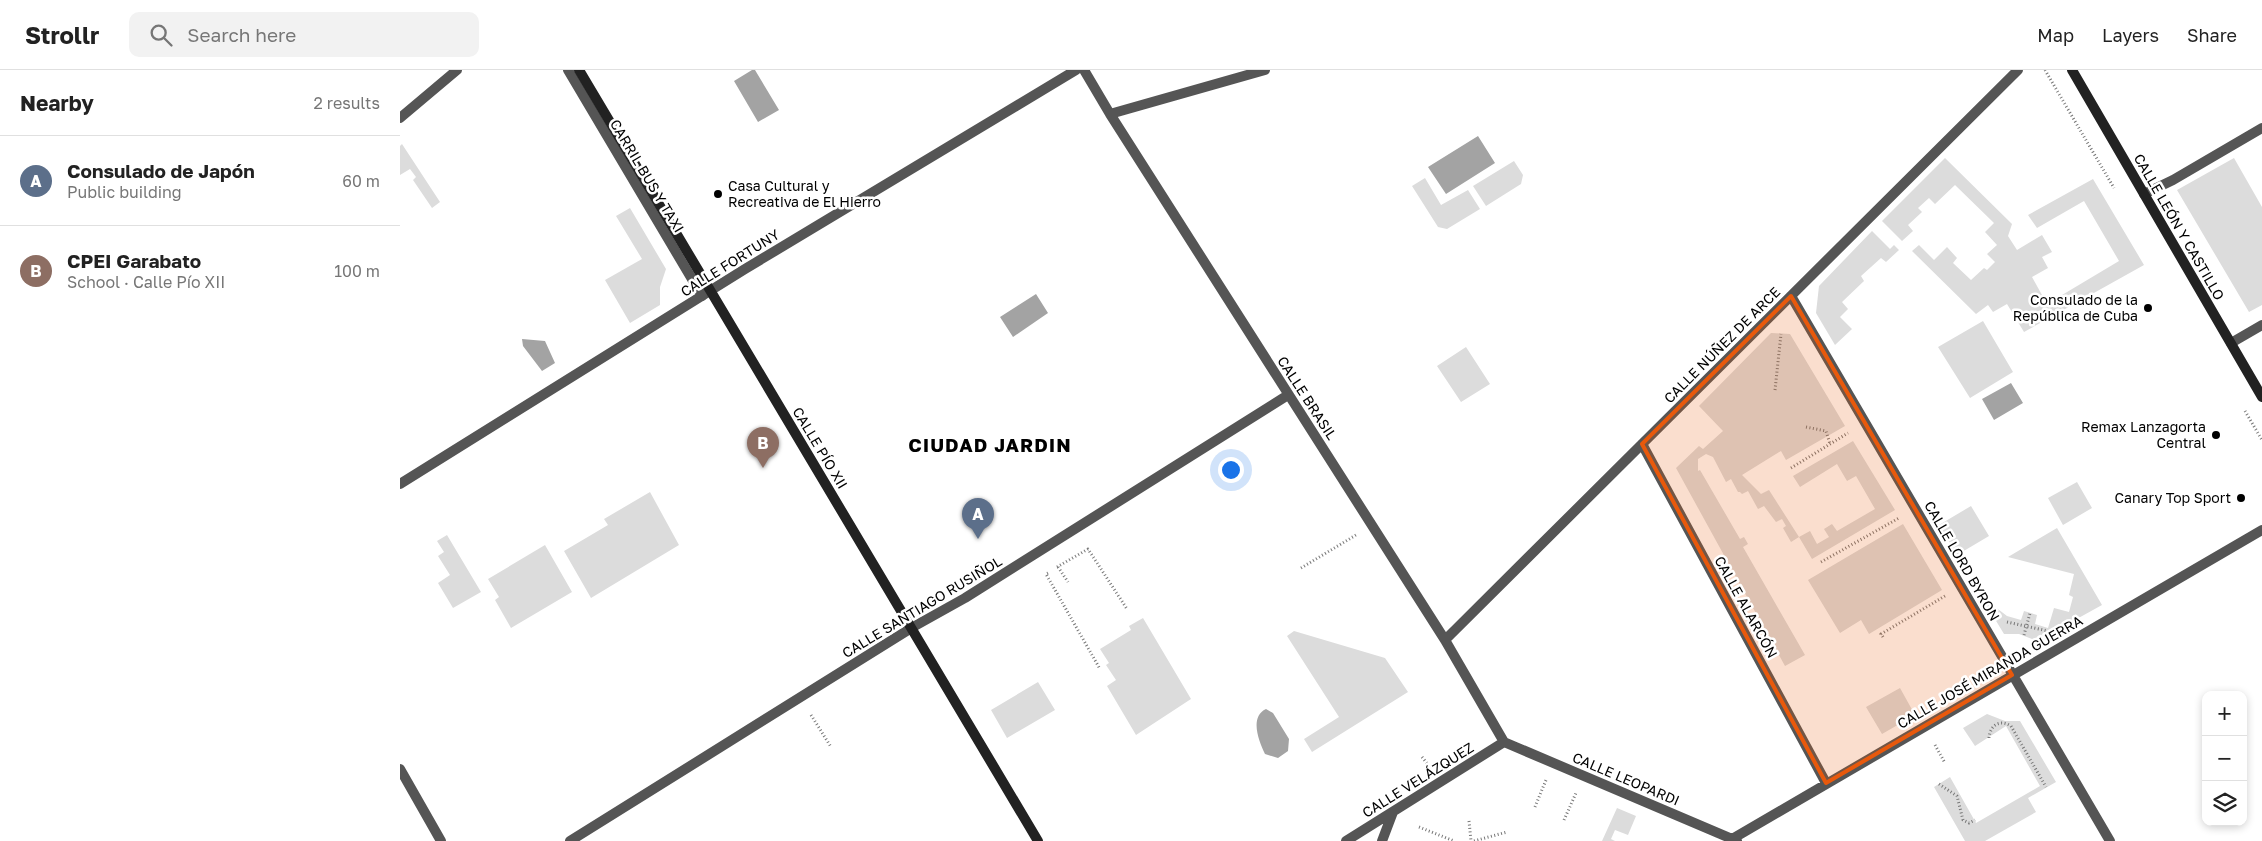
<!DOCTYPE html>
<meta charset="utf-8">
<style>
body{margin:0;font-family:"Golos Text",sans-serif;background:#f2f2f2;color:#222}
.controls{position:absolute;right:15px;bottom:15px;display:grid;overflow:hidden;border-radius:10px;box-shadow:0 2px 8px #0003}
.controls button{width:45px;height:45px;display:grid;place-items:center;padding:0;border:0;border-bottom:1px solid #e0e0e0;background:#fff;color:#222;font:25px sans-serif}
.you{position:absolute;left:830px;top:399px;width:18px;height:18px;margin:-12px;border:4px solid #fff;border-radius:50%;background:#1a73e8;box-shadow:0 0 0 8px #1a73e833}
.badge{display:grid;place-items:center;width:32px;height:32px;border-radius:50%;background:#000;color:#fff;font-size:16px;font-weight:700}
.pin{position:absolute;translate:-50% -41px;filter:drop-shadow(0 1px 2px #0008)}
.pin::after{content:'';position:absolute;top:26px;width:18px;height:15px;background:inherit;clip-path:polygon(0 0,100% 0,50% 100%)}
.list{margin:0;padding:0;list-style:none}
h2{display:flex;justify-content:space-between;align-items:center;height:65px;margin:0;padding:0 20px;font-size:21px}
h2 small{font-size:16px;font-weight:400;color:#767676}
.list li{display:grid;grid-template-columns:32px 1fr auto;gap:15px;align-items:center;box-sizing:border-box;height:90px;padding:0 20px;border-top:1px solid #e0e0e0}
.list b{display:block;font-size:19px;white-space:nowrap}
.list p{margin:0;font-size:16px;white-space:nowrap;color:#767676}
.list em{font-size:16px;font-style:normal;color:#767676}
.icon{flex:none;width:28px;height:28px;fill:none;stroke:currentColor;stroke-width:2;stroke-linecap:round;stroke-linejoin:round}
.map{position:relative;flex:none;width:1862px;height:771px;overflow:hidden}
header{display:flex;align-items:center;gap:30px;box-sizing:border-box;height:70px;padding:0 25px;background:#fff;border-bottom:1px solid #e0e0e0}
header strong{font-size:24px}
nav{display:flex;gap:28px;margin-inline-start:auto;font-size:18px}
.search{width:350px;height:45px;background:#f2f2f2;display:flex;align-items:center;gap:12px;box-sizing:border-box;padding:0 18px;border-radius:10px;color:#767676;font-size:19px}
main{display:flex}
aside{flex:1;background:#fff}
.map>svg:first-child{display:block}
.green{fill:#dcdcdc}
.water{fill:#a3a3a3}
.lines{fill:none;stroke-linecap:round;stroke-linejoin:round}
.path{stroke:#777;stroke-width:3;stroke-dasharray:1 2.5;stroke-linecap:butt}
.lane{stroke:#555;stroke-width:10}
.street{stroke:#555;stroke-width:10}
.secondary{stroke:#222;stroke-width:10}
.marked{fill:#e8590c;fill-opacity:0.2;stroke:#e8590c;stroke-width:4;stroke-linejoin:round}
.poi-dot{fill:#000;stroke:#fff;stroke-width:2}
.labels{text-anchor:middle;stroke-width:5;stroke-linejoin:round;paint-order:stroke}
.street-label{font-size:14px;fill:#000;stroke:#fff}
.poi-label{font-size:14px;fill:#000;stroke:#fff;text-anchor:end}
.district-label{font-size:19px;font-weight:bold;letter-spacing:1px;fill:#000;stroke:#fff}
</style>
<header>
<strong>Strollr</strong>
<div class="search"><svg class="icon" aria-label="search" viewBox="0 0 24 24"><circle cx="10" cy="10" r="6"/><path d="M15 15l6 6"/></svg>Search here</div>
<nav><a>Map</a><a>Layers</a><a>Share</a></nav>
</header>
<main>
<aside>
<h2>Nearby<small>2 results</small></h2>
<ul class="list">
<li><span class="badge" style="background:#5c6f8a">A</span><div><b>Consulado de Japón</b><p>Public building</p></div><em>60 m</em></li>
<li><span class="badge" style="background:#8d6e63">B</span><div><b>CPEI Garabato</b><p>School · Calle Pío XII</p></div><em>100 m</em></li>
</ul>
</aside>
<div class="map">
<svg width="1862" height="771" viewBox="0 0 1862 771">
<rect width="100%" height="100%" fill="#fff"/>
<path class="green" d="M 2,74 L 40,132 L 32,138 L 13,110 L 16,107 L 10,99 L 0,105 L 0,76 Z
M 1545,88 L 1612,154 L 1608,166 L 1617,180 L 1642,165 L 1652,182 L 1642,187 L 1648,198 L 1632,207 L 1647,234 L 1719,191 L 1684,131 L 1637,158 L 1628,145 L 1693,109 L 1744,195 L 1624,262 L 1607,234 L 1593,242 L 1588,235 L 1576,244 L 1512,181 L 1519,175 L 1534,190 L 1547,177 L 1557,188 L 1553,193 L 1571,210 L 1584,198 L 1587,200 L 1595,192 L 1587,184 L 1597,175 L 1585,162 L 1594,153 L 1555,115 L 1535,134 L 1529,128 L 1518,138 L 1522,142 L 1508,155 L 1513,161 L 1502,171 L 1482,151 Z
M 1834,88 L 1862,137 L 1862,235 L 1849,242 L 1777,120 Z
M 1114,91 L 1123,105 L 1121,114 L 1086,136 L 1073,116 Z
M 1025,108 L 1041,135 L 1068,120 L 1080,139 L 1047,159 L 1038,157 L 1012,116 Z
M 230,138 L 266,199 L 260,217 L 260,235 L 230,253 L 205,210 L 242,189 L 216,146 Z
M 1472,161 L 1490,179 L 1494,175 L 1499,180 L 1486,192 L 1481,188 L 1461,206 L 1464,211 L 1442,232 L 1448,239 L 1440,247 L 1452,259 L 1435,275 L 1416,243 L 1419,216 Z
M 1583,251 L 1613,302 L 1570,328 L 1538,277 Z
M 1371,263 L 1390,264 L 1445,356 L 1386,390 L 1381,381 L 1342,405 L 1361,424 L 1369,420 L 1399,467 L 1410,461 L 1417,474 L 1429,467 L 1424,459 L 1432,454 L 1437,461 L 1475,439 L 1456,406 L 1447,411 L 1437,394 L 1400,417 L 1393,406 L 1453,371 L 1495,440 L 1412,489 L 1399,467 L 1391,472 L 1383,458 L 1386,456 L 1382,449 L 1376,452 L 1364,436 L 1358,439 L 1348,421 L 1342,424 L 1340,422 L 1338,422 L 1331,409 L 1326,412 L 1313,387 L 1306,384 L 1298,389 L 1298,401 L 1300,400 L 1340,469 L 1344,467 L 1348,474 L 1343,477 L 1405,585 L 1385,596 L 1276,398 L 1299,376 L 1303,379 L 1323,361 L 1299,336 Z
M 1066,277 L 1090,314 L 1061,332 L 1037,296 Z
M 1677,412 L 1692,438 L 1663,455 L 1648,428 Z
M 250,422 L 279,475 L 191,528 L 164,481 L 208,455 L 204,449 Z
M 1571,436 L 1589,466 L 1557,485 L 1539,455 Z
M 1503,454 L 1542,520 L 1469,564 L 1461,550 L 1440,563 L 1408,510 Z
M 1657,458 L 1702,535 L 1637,571 L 1619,564 L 1604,564 L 1581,526 L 1607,546 L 1621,550 L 1624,541 L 1637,545 L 1635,554 L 1648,558 L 1654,538 L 1669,542 L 1673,527 L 1669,525 L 1674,504 L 1608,487 Z
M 47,465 L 81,522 L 53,538 L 38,513 L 50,505 L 38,486 L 44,482 L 37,471 Z
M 145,475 L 172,522 L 111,558 L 95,530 L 99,527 L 88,509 Z
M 743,548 L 791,629 L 736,665 L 707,616 L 716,610 L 706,595 L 709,593 L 700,579 L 731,560 L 729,556 Z
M 894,561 L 985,588 L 1008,622 L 912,682 L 904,669 L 939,647 L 887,566 Z
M 638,612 L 655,640 L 607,668 L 591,640 Z
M 1500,618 L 1515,645 L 1482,664 L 1466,637 Z
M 1587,644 L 1605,651 L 1620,651 L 1656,712 L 1628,728 L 1636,742 L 1585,771 L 1565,771 L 1534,717 L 1550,707 L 1576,753 L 1640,716 L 1606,656 L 1575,676 L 1563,658 Z
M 1217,738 L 1236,746 L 1228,765 L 1215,760 L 1211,769 L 1215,771 L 1202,771 Z"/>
<path class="water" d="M 352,0 L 355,0 L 379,40 L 358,52 L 334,11 Z
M 1078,66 L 1095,93 L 1046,124 L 1028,97 Z
M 636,224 L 648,243 L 613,267 L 600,247 Z
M 122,269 L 145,271 L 155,293 L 142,301 L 123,276 Z
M 1611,313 L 1623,333 L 1594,350 L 1582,329 Z
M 866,639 L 873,643 L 889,669 L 888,681 L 878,688 L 865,684 C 859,671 849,647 866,639 Z"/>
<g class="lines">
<path class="path" d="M 1645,0 L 1714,118
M 1375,320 L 1381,264
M 1845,341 L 1862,370
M 1406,357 L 1426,361 L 1430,374
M 1391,398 L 1448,363
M 1421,492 L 1499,448
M 657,497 L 688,479 L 727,539
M 658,497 L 668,512
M 901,498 L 956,465
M 648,503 L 646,504 L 700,599
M 1607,552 L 1648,561
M 1624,565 L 1630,543
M 1483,567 L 1481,564 L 1545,526
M 411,645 L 431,677
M 1589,668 C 1590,655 1600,649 1611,656 L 1646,717
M 1535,675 L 1545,693
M 1022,687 L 1029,696
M 1539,714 L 1557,726 L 1563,750 L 1569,753 L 1575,750
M 1135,737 L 1146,710
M 1164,750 L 1176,723
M 1069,751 L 1071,771
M 1019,757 L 1054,771
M 1074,771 L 1107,762"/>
<path class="lane" d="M 168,0 L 302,226
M 1744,124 L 1773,110 L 1862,58
M 1831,273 L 1862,255"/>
<path class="street" d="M 684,0 L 710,44 L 1045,570 L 1104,672
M 710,44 L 865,0
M 0,48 L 57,0
M 1391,226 L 1710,771
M 1242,374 L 1426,713
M 0,414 L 345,199 L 676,0
M 1045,570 L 1618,0
M 1104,672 L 1337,771
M 0,699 L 41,771
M 1332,769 L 1862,460
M 170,771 L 513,557 L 565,528 L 888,325
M 946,771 L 1104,672
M 982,771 L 993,742"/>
<path class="secondary" d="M 179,0 L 638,771
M 1672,0 L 1862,327"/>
</g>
<path class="marked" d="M 1391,226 L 1612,605 L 1426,713 L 1242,374 Z"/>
<g class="poi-dot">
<circle cx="318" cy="124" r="5"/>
<circle cx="1748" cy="238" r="5"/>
<circle cx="1816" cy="365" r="5"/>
<circle cx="1841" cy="428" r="5"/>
</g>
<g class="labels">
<g class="street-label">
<text transform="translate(247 106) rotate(59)" y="5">CARRIL BUS Y TAXI</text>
<text transform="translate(1779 157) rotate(60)" y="5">CALLE LEÓN Y CASTILLO</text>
<text transform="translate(330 193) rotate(-32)" y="5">CALLE FORTUNY</text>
<text transform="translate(1322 275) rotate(-45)" y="5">CALLE NÚÑEZ DE ARCE</text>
<text transform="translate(907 328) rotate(57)" y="5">CALLE BRASIL</text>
<text transform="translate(420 378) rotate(59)" y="5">CALLE PÍO XII</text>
<text transform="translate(1562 491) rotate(60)" y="5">CALLE LORD BYRON</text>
<text transform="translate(522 537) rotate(-31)" y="5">CALLE SANTIAGO RUSIÑOL</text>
<text transform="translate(1346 537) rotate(61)" y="5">CALLE ALARCÓN</text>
<text transform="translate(1590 602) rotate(-30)" y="5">CALLE JOSÉ MIRANDA GUERRA</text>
<text transform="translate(1226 709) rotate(23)" y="5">CALLE LEOPARDI</text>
<text transform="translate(1018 710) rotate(-32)" y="5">CALLE VELÁZQUEZ</text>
</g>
<g class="poi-label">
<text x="328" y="121" text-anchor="start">Casa Cultural y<tspan x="328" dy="16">Recreativa de El Hierro</tspan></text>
<text x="1738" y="235">Consulado de la<tspan x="1738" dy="16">República de Cuba</tspan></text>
<text x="1806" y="362">Remax Lanzagorta<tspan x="1806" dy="16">Central</tspan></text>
<text x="1831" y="433">Canary Top Sport</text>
</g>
<g class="district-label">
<text x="590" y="382">CIUDAD JARDIN</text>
</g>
</g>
</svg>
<div class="controls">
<button>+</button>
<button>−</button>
<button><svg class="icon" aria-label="layers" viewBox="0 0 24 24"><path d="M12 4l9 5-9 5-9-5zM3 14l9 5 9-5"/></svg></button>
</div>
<div class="you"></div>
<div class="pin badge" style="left:578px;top:469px;background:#5c6f8a">A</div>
<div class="pin badge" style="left:363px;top:398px;background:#8d6e63">B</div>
</div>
</main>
